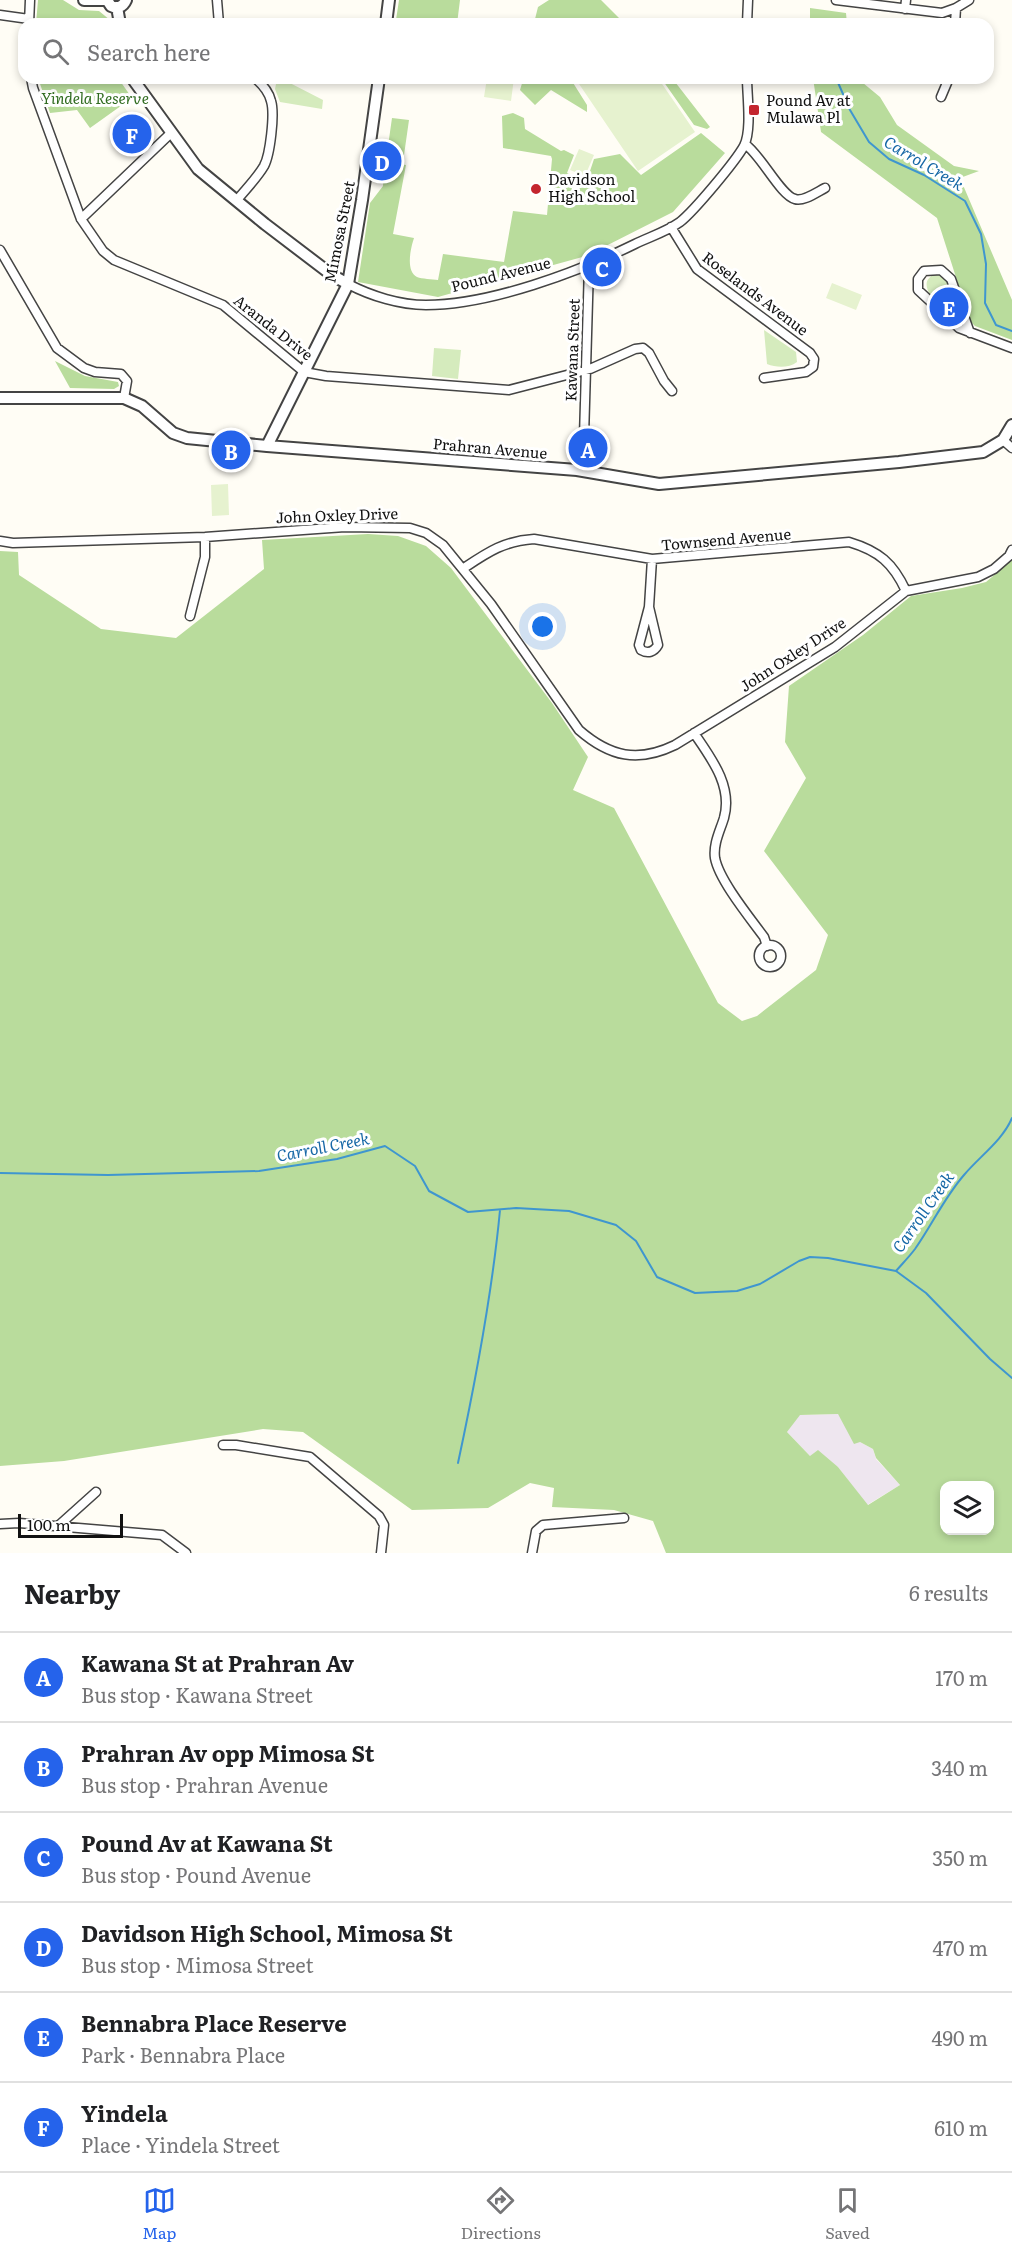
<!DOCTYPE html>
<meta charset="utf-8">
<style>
body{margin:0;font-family:Literata,serif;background:#f6f6f6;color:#202124}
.controls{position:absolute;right:18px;bottom:18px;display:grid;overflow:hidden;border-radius:12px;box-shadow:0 3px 9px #0003}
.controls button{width:54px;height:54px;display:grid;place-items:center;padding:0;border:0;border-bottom:2px solid #e0e0e0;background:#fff;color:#202124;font:30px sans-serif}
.scale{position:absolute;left:18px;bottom:15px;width:105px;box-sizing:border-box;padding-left:6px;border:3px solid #111;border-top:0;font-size:16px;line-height:21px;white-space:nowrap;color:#111;-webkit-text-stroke:4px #fff;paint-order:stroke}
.you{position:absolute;left:543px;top:627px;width:21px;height:21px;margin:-15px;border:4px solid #fff;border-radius:50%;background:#1a73e8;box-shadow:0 0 0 9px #1a73e833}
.badge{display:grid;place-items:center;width:39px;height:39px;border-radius:50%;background:#2563eb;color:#fff;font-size:20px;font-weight:700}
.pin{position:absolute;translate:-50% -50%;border:3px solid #fff;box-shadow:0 2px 6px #0006}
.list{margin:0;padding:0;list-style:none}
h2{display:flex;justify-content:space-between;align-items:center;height:78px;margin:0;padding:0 24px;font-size:26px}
h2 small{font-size:20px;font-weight:400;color:#757577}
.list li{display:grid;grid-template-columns:39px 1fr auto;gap:18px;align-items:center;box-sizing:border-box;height:90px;padding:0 24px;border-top:2px solid #e0e0e0}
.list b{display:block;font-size:22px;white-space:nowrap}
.list p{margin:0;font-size:20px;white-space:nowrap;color:#757577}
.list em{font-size:20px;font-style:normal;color:#757577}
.icon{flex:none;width:33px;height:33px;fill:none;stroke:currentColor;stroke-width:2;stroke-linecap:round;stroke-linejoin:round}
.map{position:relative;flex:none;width:1012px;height:1553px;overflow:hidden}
.search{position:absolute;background:#fff;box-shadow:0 3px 9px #0003;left:18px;right:18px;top:18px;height:66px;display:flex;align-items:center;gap:15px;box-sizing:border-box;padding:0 21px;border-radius:18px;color:#757577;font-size:22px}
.sheet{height:618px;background:#fff}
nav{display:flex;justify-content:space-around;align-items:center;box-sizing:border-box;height:84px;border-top:2px solid #e0e0e0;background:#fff;font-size:16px;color:#757577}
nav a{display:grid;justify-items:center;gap:3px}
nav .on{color:#2563eb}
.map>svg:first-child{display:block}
.industrial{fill:#eee6ef}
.green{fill:#d5ebbd}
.forest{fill:#b9dc9c;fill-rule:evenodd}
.pitch{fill:#e6f2cf}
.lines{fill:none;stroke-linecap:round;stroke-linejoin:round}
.stream{stroke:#3f96cf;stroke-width:2}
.minor-casing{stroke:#444;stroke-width:11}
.tertiary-casing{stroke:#444;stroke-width:14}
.minor{stroke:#fff;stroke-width:8}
.tertiary{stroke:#fff;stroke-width:10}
.poi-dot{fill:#c4262e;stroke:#fff;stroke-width:2}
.labels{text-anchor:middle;stroke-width:6;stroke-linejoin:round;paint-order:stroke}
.park-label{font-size:15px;font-style:italic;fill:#2f6b1f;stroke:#fff}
.poi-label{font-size:15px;fill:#111;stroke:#fff;text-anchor:start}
.street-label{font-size:15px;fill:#111;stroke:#fff}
.water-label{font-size:16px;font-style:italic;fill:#1768a6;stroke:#fff}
</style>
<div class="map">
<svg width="1012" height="1553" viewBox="0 0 1012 1553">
<rect width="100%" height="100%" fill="#fffdf5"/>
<path class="industrial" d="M 838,1414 L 860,1442 L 873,1449 L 876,1459 L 900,1485 L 867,1505 L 838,1467 L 810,1456 L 787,1432 L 799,1415 Z"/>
<path class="green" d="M 286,81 L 323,100 L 322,109 L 280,102 L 275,89 L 276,84 Z
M 938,273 L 947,279 L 961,320 L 959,321 C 945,314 908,282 938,273 Z
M 764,330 L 796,352 L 797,362 C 789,368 777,368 767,364 Z
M 434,348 L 461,350 L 458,379 L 432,376 Z"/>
<path class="forest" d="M 38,0 L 63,0 L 79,10 L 99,11 L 110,20 L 110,24 L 36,24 Z
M 399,0 L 460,0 L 457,24 L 396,20 Z
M 549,0 L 601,0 L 623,22 L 622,24 L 534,23 L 538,7 Z
M 810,8 L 846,13 L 847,24 L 810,24 Z
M 38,78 L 118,78 L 132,98 L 90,128 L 77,110 L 50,113 Z
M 543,78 L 570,78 L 587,105 L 587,112 L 551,90 L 535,105 L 520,90 L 523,80 L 541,81 Z
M 661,78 L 672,78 L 710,127 L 707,129 L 694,125 Z
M 813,78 L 857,78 L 880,97 L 897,125 L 954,166 L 979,171 L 960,178 L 1012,300 L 1012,340 L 975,326 L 970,321 L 937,218 L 821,132 Z
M 513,113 L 524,118 L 525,129 L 561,151 L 564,150 L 574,155 L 567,173 L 586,183 L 594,159 L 620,154 L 641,175 L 701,133 L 725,153 L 673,212 L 586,256 L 438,297 L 358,282 L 370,203 L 383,186 L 384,162 L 406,165 L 393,234 L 414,238 C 411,247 405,271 417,277 C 422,279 432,279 438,280 L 443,254 L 504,262 L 513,211 L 547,215 L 552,159 L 551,156 L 503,148 L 502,116 Z
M 392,118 L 409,120 L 404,155 L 387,153 Z
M 55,361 L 85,376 L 118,382 L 119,386 L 114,389 L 70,388 Z
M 368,534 L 398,536 L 426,546 L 451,568 L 552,703 L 588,757 L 573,790 L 614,808 L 718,1003 L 742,1021 L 757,1016 L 816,970 L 828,935 L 764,851 L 806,778 L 785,742 L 789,686 L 863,635 L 911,596 L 962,588 L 986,582 L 1012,560 L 1012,1553 L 666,1553 L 653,1521 L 614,1510 L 552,1507 L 554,1488 L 530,1483 L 488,1508 L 412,1510 L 303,1432 L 263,1429 L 64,1461 L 0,1466 L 0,551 L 18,552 L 19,575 L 101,629 L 176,638 L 264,569 L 262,540 ZM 838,1414 L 854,1444 L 860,1442 L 873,1449 L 876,1458 L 900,1485 L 868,1505 L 838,1467 L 818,1450 L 810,1456 L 787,1432 L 800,1415 ZM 944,1486 L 990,1486 L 990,1530 L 944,1530 Z"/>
<path class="pitch" d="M 487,78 L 514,78 L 511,101 L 484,97 Z
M 575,78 L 658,78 L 695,132 L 638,171 Z
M 579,149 L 594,155 L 585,176 L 570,170 Z
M 832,283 L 862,295 L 856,310 L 826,298 Z
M 228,484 L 229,515 L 212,516 L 211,485 Z"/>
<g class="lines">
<path class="stream" d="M 836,78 L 850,110 L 869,142 L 889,159 L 924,175 L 965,201 L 981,234 L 986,264 L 985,303 L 996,325 L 1012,331
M 0,1173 L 108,1175 L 259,1171 L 337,1159 L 385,1146 L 415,1166 L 429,1191 L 468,1212 L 516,1208 L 569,1211 L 616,1225 L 636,1241 L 657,1277 L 695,1293 L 737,1291 L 760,1284 L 799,1261 L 810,1257 L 828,1258 L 896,1271 C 902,1264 909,1257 915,1249 C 932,1225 944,1198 964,1175 C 979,1157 1003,1140 1012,1118
M 896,1271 L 926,1293 L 990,1359 L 1012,1378
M 458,1463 C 476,1379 492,1295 500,1210"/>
<defs>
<path id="minor" d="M 217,0 L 219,24
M 836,0 L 942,13 L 956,8 L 969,0
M 905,9 L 906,0
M 0,15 L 29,19
M 29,24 L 30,0
M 747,24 L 748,0
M 955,24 L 956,8
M 31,78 L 33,88 L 81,219 L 103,251 L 114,260 L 223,305 L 304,372 L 326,376 L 509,390 L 590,369 L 635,349 L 643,348 L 649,353 L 664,381 L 672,391
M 941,97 L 949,78
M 745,144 C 761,155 781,196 795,199 C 803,202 817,192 825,188
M 237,200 C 246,189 257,178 264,166 C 270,155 275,114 271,101 C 269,92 262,84 255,78
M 81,219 L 171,133
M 671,227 L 697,269 L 810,353 L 814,359 L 813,367 L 806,372 L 764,378
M 0,250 L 57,348 L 84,368 L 95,372 L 121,374 L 127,381 L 124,398
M 348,284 C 371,296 400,305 426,305 C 490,305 578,272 635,244 C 649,237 666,232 680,222 C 694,211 735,162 744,146 C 752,130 747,96 747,78
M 970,333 L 951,279 L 941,270 L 924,271 L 918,279 L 918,290 L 959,328 L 1012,348
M 1003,440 L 1012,448
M 583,471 L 589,266
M 0,541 L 13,543 L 205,537 L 345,527 L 410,528 L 426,533 L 443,545 L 491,604 L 579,730 C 610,757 638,763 675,745 L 835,647 L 906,591 L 978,577 L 994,569 L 1009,556 L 1012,550
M 464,568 C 488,552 504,541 534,539 L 652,559 L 849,542 C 879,551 893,563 906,591
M 649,607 L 658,645 C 654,652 648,654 641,650 L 639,645 L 649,607 L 652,559
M 190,616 L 205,557 L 205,537
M 694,733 C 711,758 733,786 724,818 C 720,831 713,844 715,858 C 719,880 750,918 764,937 L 767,946
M759 956a11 11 0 1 1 22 0a11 11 0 1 1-22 0Z
M 223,1445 L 236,1445 L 310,1457 L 379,1516 L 384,1525 L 381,1553
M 0,1524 L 19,1523 L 162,1535 L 186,1553
M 57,1527 L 96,1492
M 532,1553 L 536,1531 L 543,1525 L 624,1518"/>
<path id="tertiary" d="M 84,0 L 107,0
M 107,0 L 111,6 C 117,9 123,7 126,0
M 117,7 L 120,24
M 386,24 L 389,0
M 132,78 L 198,169 L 265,224 L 332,275 L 348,284
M 0,398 L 124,398 L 142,406 L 173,433 L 187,438 L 267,446 L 577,470 L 659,484 L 899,462 L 983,452 L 1003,440 L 1012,425
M 267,446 L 348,284 L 362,200 L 379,78"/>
</defs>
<use href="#minor" class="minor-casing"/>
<use href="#tertiary" class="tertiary-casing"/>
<use href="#minor" class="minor"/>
<use href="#tertiary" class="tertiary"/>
</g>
<g class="poi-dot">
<rect x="748" y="104" width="12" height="12" rx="3"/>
<circle cx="536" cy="189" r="6"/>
</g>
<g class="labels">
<g class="park-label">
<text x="95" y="104">Yindela Reserve</text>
</g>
<g class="poi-label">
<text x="766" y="106">Pound Av at<tspan x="766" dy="17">Mulawa Pl</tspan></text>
<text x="548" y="185">Davidson<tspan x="548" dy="17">High School</tspan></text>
</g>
<g class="street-label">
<text transform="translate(340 232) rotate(-79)" y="5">Mimosa Street</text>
<text transform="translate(501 275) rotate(-14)" y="5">Pound Avenue</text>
<text transform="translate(755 294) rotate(37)" y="5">Roselands Avenue</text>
<text transform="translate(273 328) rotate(38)" y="5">Aranda Drive</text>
<text transform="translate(573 350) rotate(-88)" y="5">Kawana Street</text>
<text transform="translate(490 449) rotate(5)" y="5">Prahran Avenue</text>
<text transform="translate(337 516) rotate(-2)" y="5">John Oxley Drive</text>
<text transform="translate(726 540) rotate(-5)" y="5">Townsend Avenue</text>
<text transform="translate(793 655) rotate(-33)" y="5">John Oxley Drive</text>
</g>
<g class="water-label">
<text transform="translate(924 163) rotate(31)" y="6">Carrol Creek</text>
<text transform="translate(323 1147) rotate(-11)" y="6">Carroll Creek</text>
<text transform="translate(923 1212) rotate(-55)" y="6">Carroll Creek</text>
</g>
</g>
</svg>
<div class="controls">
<button><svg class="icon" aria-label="layers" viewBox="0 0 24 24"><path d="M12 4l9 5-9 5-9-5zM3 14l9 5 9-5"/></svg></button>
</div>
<div class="scale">100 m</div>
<div class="you"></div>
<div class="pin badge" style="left:588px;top:448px">A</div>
<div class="pin badge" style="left:231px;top:450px">B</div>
<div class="pin badge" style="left:602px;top:267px">C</div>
<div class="pin badge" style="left:382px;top:161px">D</div>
<div class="pin badge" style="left:949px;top:307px">E</div>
<div class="pin badge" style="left:132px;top:134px">F</div>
<div class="search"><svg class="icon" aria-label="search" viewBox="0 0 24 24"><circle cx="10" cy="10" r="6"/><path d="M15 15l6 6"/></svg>Search here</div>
</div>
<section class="sheet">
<h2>Nearby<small>6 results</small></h2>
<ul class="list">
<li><span class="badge">A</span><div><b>Kawana St at Prahran Av</b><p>Bus stop · Kawana Street</p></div><em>170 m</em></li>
<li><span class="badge">B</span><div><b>Prahran Av opp Mimosa St</b><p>Bus stop · Prahran Avenue</p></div><em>340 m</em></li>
<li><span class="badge">C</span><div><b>Pound Av at Kawana St</b><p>Bus stop · Pound Avenue</p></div><em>350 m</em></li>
<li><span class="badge">D</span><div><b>Davidson High School, Mimosa St</b><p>Bus stop · Mimosa Street</p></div><em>470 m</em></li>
<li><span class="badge">E</span><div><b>Bennabra Place Reserve</b><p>Park · Bennabra Place</p></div><em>490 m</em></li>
<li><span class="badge">F</span><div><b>Yindela</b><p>Place · Yindela Street</p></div><em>610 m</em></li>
</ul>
</section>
<nav>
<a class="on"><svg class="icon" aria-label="map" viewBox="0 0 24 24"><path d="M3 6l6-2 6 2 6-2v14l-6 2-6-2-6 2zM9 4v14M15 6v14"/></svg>Map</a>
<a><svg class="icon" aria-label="directions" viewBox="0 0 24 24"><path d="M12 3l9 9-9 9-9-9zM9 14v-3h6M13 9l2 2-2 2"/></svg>Directions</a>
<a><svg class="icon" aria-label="saved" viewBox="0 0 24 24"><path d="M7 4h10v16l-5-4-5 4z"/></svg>Saved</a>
</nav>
